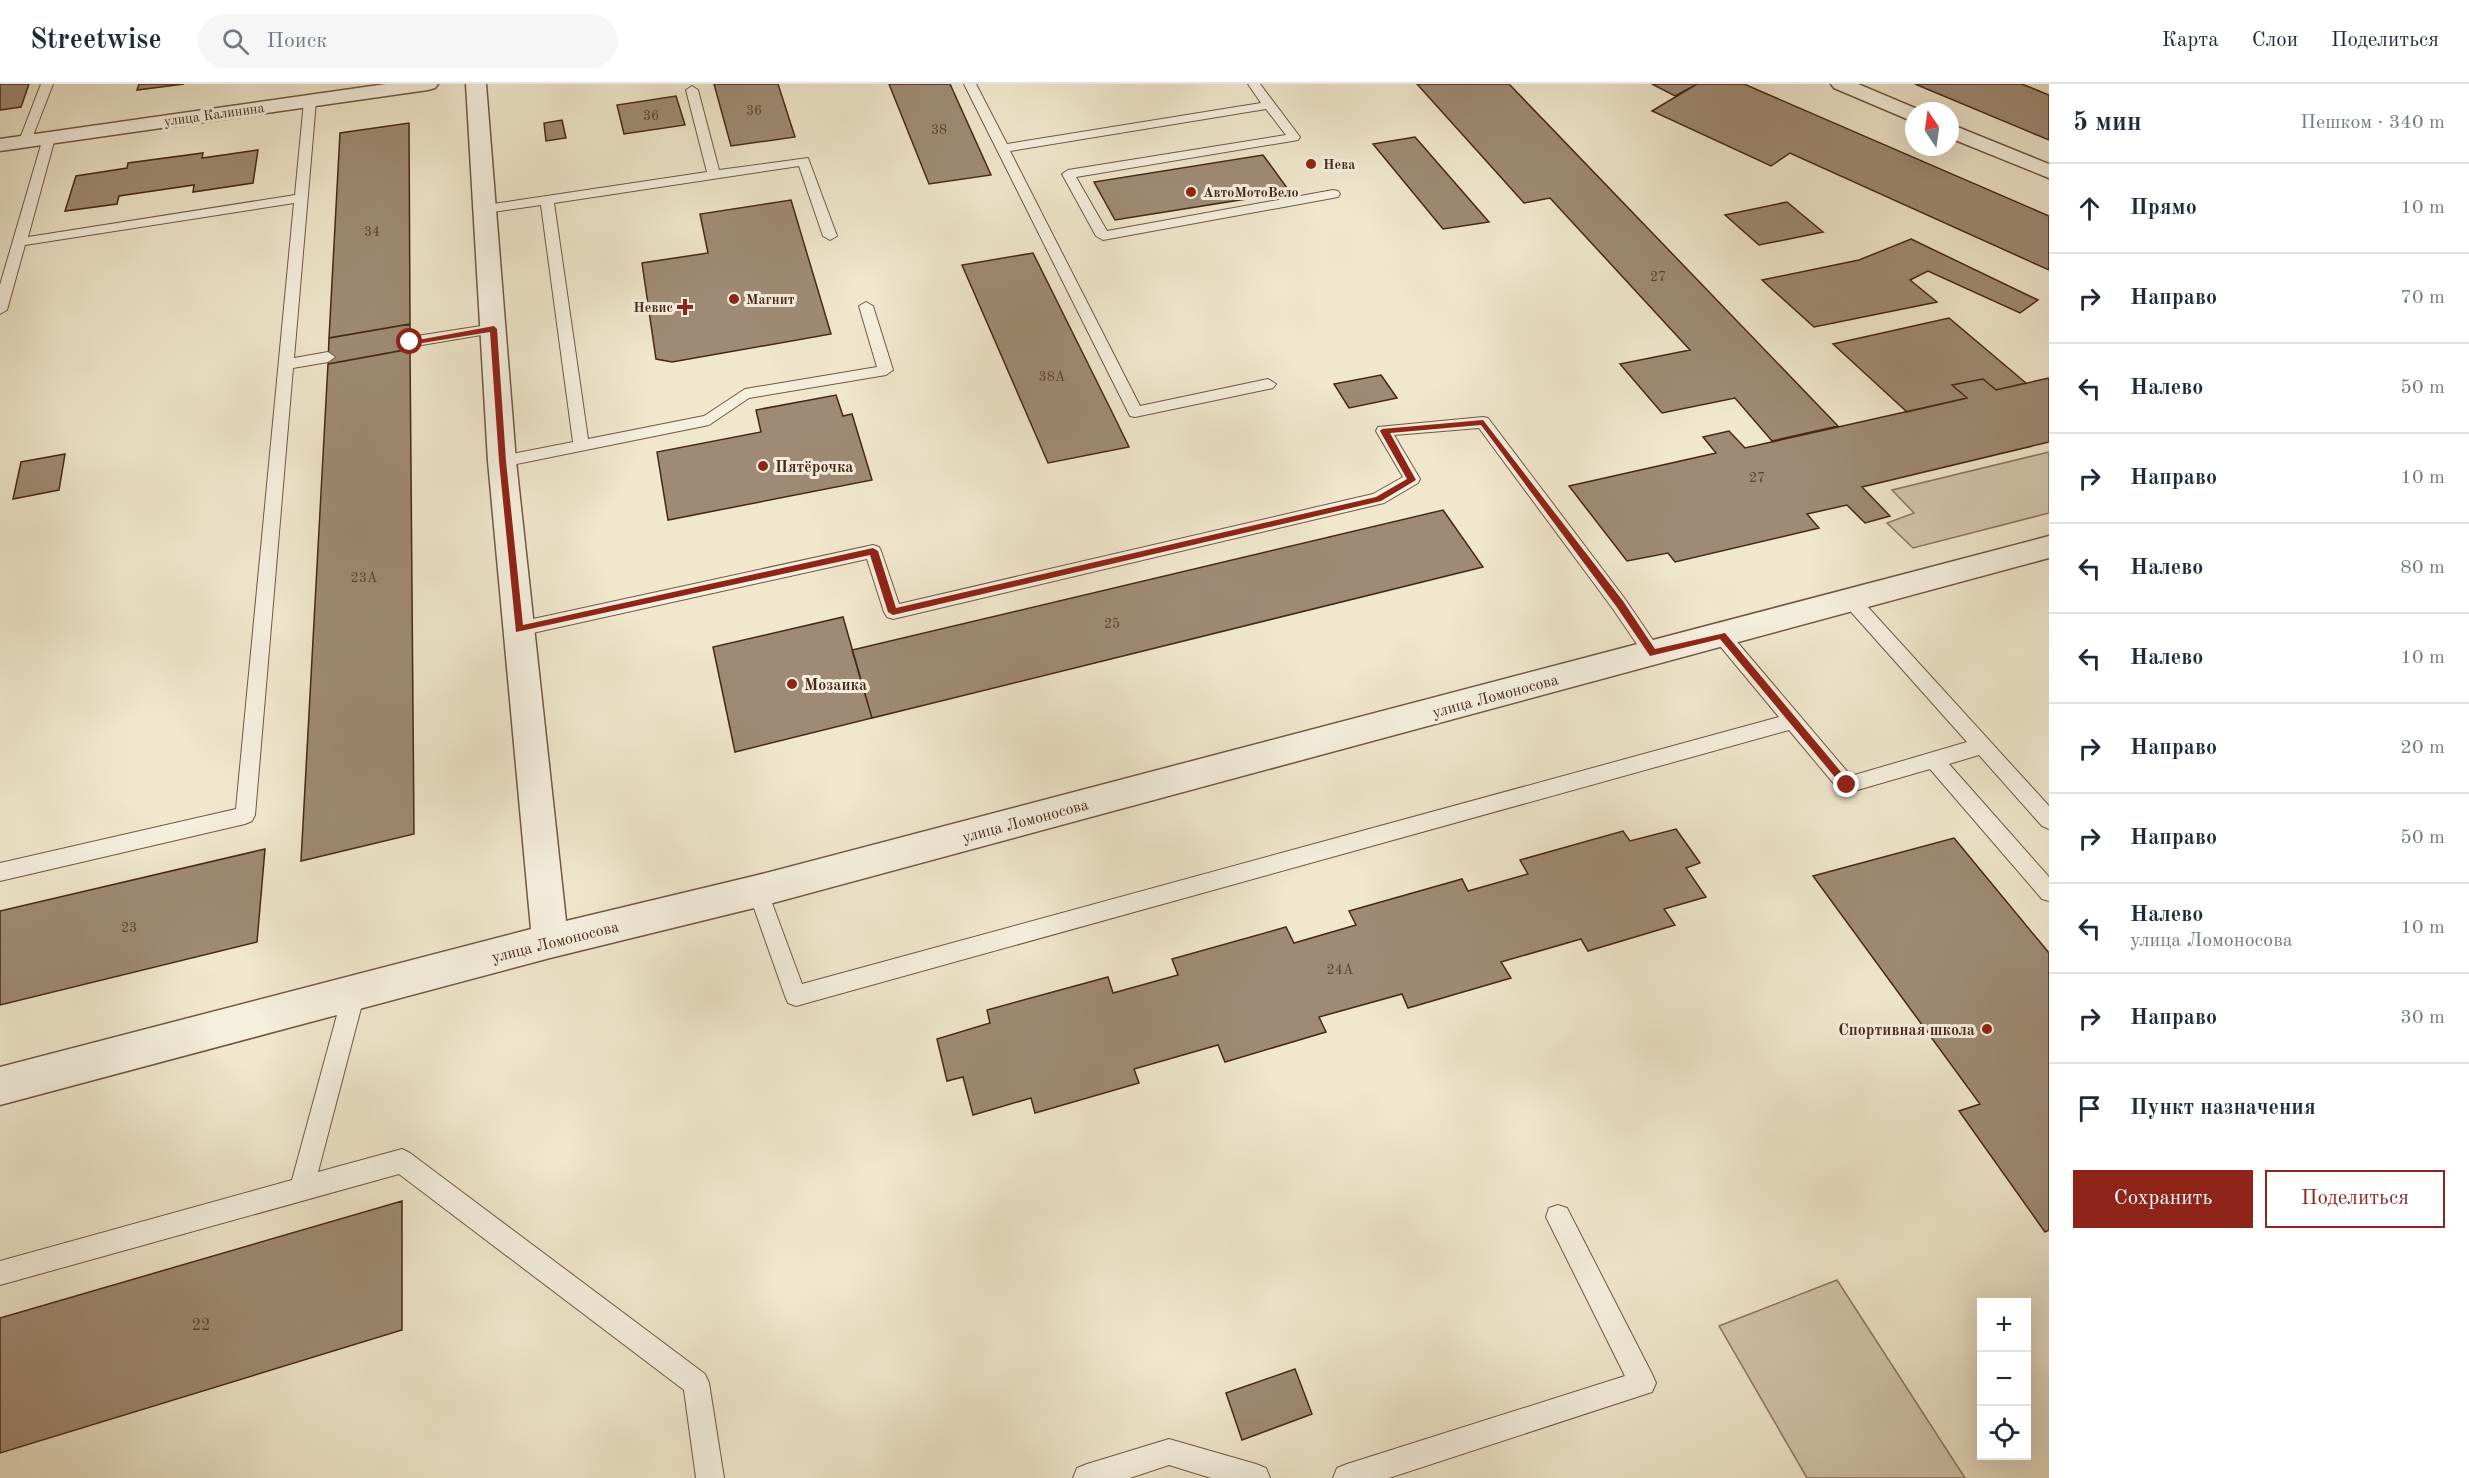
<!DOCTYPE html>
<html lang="ru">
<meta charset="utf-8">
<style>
body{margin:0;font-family:"Old Standard TT",serif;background:#f6f6f7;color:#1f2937}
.controls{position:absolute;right:18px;bottom:18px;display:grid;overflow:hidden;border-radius:0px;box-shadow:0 6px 24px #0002}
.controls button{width:54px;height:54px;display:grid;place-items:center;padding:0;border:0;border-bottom:2px solid #e0e1e3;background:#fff;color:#1f2937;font:30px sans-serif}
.compass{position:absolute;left:1905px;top:18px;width:54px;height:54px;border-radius:50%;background:#fff;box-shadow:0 6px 24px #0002;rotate:347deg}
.stop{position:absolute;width:18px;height:18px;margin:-14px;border:4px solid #8f2418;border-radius:50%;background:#fff}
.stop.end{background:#8f2418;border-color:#fff;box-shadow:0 2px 6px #0008}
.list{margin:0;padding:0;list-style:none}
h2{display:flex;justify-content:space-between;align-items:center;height:78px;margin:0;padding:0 24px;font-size:26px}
h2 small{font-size:20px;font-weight:400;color:#747a83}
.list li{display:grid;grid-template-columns:39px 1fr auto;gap:18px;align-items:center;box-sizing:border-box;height:90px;padding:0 24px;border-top:2px solid #e0e1e3}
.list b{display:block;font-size:22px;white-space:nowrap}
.list p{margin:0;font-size:20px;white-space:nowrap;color:#747a83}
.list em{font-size:20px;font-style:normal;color:#747a83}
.actions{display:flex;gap:12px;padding:18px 24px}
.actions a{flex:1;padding:14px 0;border:2px solid #8f2418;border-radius:0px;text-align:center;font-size:21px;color:#8f2418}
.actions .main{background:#8f2418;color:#fff}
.icon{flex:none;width:33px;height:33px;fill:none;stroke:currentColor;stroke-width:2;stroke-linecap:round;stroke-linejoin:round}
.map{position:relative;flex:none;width:2049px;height:1394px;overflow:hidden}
header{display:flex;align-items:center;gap:36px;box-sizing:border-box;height:84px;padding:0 30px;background:#fff;border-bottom:2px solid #e0e1e3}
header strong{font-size:28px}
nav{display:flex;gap:33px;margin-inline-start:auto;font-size:21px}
.search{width:420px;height:54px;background:#f6f6f7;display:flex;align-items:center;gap:15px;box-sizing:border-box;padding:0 21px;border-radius:33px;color:#747a83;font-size:22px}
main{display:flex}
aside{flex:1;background:#fff}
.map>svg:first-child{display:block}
.green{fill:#d3c6ae;stroke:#8e7662;stroke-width:1.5}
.building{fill:#9f8b75;stroke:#482715;stroke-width:1.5}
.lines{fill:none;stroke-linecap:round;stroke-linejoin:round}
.service-casing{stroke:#725743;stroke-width:2}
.minor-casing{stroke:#725743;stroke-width:3}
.service{fill:#f5efde;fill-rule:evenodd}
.minor{fill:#f5efde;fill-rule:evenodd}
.route{fill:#8f2418}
.poi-dot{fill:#8f2418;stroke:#f5efde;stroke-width:2}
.labels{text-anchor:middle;stroke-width:6;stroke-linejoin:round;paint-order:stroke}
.number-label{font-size:14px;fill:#5e402d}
.far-street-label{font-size:14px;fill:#482715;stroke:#f5efde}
.far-poi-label{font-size:14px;font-weight:bold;fill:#482715;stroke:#f5efde;text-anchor:start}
.poi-label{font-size:16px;font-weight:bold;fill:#482715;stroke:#f5efde;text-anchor:start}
.street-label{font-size:16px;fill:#482715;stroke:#f5efde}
.near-number-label{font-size:16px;fill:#5e402d}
</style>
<header>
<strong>Streetwise</strong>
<div class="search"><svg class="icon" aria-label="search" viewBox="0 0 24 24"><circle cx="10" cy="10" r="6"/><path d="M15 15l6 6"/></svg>Поиск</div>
<nav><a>Карта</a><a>Слои</a><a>Поделиться</a></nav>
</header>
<main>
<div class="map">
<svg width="2049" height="1394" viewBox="0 0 2049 1394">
<rect width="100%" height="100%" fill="#f0e7cd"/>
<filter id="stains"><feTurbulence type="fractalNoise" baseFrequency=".00333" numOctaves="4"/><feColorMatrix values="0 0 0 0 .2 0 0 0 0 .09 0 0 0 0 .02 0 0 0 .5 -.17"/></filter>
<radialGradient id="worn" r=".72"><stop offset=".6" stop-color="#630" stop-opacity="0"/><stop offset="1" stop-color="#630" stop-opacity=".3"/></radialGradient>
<path class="green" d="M 2049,368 L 2049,429 L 1913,464 L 1887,439 L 1914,429 L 1892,406 Z
M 1837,1196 L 1965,1394 L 1807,1394 L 1719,1242 Z"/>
<path class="building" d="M 0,0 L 29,0 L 21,23 L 0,26 Z
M 139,0 L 184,0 L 137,6 Z
M 714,0 L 778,0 L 795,53 L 731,62 Z
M 889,0 L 950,0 L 991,91 L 929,100 Z
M 1417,0 L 1509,0 L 1838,342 L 1772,357 L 1735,314 L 1662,329 L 1620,280 L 1690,266 L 1550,114 L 1524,119 Z
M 1652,0 L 1697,0 L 1675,12 Z
M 1697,0 L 1744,0 L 2049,132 L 2049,186 L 1790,69 L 1771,82 L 1652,27 Z
M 1915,0 L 2022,0 L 2049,11 L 2049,56 Z
M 676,12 L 685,41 L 624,50 L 617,21 Z
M 562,36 L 566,54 L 546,57 L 544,39 Z
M 409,39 L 410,240 L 329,254 L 340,49 Z
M 1415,53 L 1489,138 L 1443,145 L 1373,60 Z
M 258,66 L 253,99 L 193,108 L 194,101 L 119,112 L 117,120 L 65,127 L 76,92 L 127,84 L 128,79 L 203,69 L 202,74 Z
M 1263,71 L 1290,108 L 1115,136 L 1094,98 Z
M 791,116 L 831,250 L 672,278 L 656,275 L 642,179 L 708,169 L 700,130 Z
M 1787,118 L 1823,148 L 1759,161 L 1725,131 Z
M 1911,155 L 2038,216 L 2020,229 L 1928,187 L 1910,196 L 1937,218 L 1814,243 L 1762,196 L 1859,176 Z
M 1033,169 L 1110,324 L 1129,363 L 1048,379 L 962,181 Z
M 1949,234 L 2026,299 L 1996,306 L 1983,295 L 1952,301 L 1967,314 L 1907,328 L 1833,260 Z
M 410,240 L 410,265 L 328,280 L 329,254 Z
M 410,265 L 414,750 L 301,777 L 328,280 Z
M 1381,291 L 1397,314 L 1349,324 L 1334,300 Z
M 2049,294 L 2049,358 L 1862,403 L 1890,432 L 1865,439 L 1847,421 L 1807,430 L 1819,444 L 1675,478 L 1668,469 L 1627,477 L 1569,402 L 1716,369 L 1703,353 L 1729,347 L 1745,364 L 1967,314 L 1952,301 L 1983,295 L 1996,306 Z
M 836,311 L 843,332 L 852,330 L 872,396 L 668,436 L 657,368 L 761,348 L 756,326 Z
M 65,370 L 59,406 L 13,415 L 21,378 Z
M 1443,426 L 1483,483 L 872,634 L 852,566 Z
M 843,533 L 872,634 L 735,668 L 713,563 Z
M 1676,745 L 1700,779 L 1686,784 L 1706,813 L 1664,825 L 1675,841 L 1588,867 L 1581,855 L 1501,878 L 1511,894 L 1408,924 L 1402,910 L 1319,933 L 1326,948 L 1225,978 L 1218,961 L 1134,985 L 1139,999 L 1035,1029 L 1031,1014 L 973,1031 L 963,993 L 947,997 L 937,955 L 990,939 L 987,926 L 1108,893 L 1113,909 L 1178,891 L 1172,875 L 1286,843 L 1294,859 L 1356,841 L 1349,827 L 1462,795 L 1468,807 L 1528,790 L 1520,776 L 1623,747 L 1630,757 Z
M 1954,754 L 2049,869 L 2049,1146 L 2045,1148 L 1959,1027 L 1980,1020 L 1813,792 Z
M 265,765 L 257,858 L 0,921 L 0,827 Z
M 402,1117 L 402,1246 L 0,1369 L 0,1234 Z
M 1295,1285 L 1312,1330 L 1242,1356 L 1226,1309 Z"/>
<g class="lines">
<defs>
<path id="service" d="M 41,0 L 53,0 L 31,57 L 29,60 L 21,60 L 19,57 Z
M 964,0 L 976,0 L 1007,60 L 1261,19 L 1248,0 L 1260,0 L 1300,53 L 1298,56 L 1076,93 L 1107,147 L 1333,106 L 1338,107 L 1340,110 L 1338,113 L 1103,156 L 1096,152 L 1062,90 L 1068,86 L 1286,51 L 1266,25 L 1010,67 L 1140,322 L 1268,295 L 1276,300 L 1273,304 L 1135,333 L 1130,332 Z
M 692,2 L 698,6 L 719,86 L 808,74 L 837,152 L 830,156 L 823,152 L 799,82 L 554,119 L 588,355 L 704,332 L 745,305 L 877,283 L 859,222 L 866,218 L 873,222 L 893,286 L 886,291 L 749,314 L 709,341 L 502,383 L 496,381 L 494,377 L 496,373 L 573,358 L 541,121 L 486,129 L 479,125 L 486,121 L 707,88 L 686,6 Z
M 310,13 L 316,17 L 294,274 L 328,268 L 335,273 L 328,278 L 293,284 L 255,731 L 252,737 L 245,740 L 0,797 L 0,779 L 236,725 L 294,119 L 25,161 L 7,226 L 0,230 L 0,201 L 43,54 L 49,50 L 55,54 L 28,153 L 295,111 L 304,17 Z
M 494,240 L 501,245 L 499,248 L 410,263 L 403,258 L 410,253 Z
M 1483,333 L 1488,334 L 1625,515 L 1659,565 L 1662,570 L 1659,575 L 1653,577 L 1647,575 L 1613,525 L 1479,344 L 1394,351 L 1420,395 L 1418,399 L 1384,419 L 893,535 L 887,533 L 884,528 L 867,475 L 519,552 L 513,550 L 510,545 L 513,540 L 519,538 L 873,461 L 879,463 L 881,467 L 899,520 L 1373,410 L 1403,393 L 1376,347 L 1378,343 Z
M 1850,508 L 1856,510 L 2049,722 L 2049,745 L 2042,742 L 1979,671 L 1949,680 L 2049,793 L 2049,817 L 2042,815 L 1930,685 L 1847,709 L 1840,707 L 1789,646 L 796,922 L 788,919 L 785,912 L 748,807 L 751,800 L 758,798 L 765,800 L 802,900 L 1779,633 L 1715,556 L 1712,551 L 1715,546 L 1721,544 L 1727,546 L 1851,692 L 1967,658 L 1844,520 L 1841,515 L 1844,510 Z
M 354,899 L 362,902 L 365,909 L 318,1088 L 402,1065 L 410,1069 L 705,1290 L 709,1299 L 724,1394 L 696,1394 L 684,1306 L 399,1090 L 0,1201 L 0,1177 L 292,1096 L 343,909 L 346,902 Z
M 1558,1121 L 1567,1124 L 1652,1290 L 1656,1299 L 1652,1308 L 1389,1394 L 1333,1394 L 1337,1384 L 1347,1380 L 1625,1292 L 1546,1133 L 1549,1124 Z
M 1169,1355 L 1256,1380 L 1266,1384 L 1270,1394 L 1211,1394 L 1169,1381 L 1130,1394 L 1073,1394 L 1077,1384 L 1087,1380 Z"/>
<path id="minor" d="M 386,0 L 438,0 L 435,4 L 428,6 L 0,67 L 0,55 Z
M 466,0 L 486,0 L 516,377 L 566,837 L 758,791 L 2049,452 L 2049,474 L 758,823 L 550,874 L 0,1021 L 0,983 L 531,845 L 488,377 Z
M 1831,0 L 1858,0 L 1922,27 L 1914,27 L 1914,37 L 1907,35 L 1834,4 Z
M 1950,40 L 2049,80 L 2049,94 L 1950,54 Z"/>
</defs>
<use href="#service" class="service-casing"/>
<use href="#minor" class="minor-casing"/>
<use href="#service" class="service"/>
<use href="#minor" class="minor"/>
</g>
<path class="route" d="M 494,242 L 497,245 L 506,377 L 523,541 L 873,464 L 878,467 L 896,524 L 1376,413 L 1407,395 L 1380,347 L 1382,345 L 1483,336 L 1623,517 L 1655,565 L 1725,549 L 1852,701 L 1847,705 L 1844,704 L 1720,555 L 1650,572 L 1616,522 L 1481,341 L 1390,349 L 1416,396 L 1381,417 L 893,531 L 888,528 L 870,471 L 516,548 L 499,377 L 490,248 L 410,261 L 407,258 Z"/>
<g class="poi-dot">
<circle cx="1311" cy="80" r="6"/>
<circle cx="1191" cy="108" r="6"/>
<circle cx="734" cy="215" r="6"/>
<path d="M682 214h6v6h6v6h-6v6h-6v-6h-6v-6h6z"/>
<circle cx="763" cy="382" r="6"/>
<circle cx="792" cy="600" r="6"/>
<circle cx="1987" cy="945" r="6"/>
</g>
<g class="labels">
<g class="number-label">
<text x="754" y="31">36</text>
<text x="651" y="36">36</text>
<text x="939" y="50">38</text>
<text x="372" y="152">34</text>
<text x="1658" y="197">27</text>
<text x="1052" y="297">38А</text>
<text x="1757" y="398">27</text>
<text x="364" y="498">23А</text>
<text x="1112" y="544">25</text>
<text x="129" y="848">23</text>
<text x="1340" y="890">24А</text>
</g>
<g class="far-street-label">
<text transform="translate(214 30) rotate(-8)" y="5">улица Калинина</text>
</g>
<g class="far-poi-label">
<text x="1323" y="85">Нева</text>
<text x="1203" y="113">АвтоМотоВело</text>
<text x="746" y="220">Магнит</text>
<text x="673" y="228" text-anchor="end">Невис</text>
</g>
<g class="poi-label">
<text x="775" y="388">Пятёрочка</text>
<text x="804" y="606">Мозаика</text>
<text x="1975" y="951" text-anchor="end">Спортивная школа</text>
</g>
<g class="street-label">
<text transform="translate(1495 611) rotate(-15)" y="6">улица Ломоносова</text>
<text transform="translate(1025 736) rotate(-15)" y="6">улица Ломоносова</text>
<text transform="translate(555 857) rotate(-14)" y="6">улица Ломоносова</text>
</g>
<g class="near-number-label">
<text x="201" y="1246">22</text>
</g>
</g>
<rect width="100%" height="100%" filter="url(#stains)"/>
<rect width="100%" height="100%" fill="url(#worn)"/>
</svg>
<div class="controls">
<button>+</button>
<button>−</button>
<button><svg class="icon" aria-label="locate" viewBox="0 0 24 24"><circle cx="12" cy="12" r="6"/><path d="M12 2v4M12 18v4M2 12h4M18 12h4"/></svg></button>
</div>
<svg class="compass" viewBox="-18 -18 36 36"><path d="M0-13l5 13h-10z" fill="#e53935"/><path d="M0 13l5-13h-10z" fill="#747a83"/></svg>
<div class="stop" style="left:410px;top:258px"></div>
<div class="stop end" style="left:1847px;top:701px"></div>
</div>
<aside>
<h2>5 мин<small>Пешком · 340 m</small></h2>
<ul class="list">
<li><svg class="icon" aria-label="ahead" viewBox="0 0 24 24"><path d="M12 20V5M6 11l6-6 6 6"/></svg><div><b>Прямо</b></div><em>10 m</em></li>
<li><svg class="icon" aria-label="right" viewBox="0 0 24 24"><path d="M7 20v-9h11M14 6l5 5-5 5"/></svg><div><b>Направо</b></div><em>70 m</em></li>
<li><svg class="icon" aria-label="left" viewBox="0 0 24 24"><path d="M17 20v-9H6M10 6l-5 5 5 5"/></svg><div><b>Налево</b></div><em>50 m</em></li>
<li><svg class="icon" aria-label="right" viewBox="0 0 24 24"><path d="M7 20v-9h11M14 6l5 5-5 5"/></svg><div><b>Направо</b></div><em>10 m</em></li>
<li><svg class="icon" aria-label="left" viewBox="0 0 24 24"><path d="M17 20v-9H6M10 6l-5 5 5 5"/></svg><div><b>Налево</b></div><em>80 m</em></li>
<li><svg class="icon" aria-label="left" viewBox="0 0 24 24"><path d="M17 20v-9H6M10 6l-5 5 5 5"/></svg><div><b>Налево</b></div><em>10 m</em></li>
<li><svg class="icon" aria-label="right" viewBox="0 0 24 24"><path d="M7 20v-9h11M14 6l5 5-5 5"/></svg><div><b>Направо</b></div><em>20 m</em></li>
<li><svg class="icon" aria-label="right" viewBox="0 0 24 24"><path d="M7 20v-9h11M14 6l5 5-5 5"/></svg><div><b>Направо</b></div><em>50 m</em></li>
<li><svg class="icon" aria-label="left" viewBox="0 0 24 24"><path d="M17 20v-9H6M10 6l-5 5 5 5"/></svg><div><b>Налево</b><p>улица Ломоносова</p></div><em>10 m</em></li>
<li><svg class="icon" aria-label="right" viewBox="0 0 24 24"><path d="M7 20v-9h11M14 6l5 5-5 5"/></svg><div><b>Направо</b></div><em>30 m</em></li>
<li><svg class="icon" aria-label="arrive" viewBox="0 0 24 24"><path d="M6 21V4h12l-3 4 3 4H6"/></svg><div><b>Пункт назначения</b></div></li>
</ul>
<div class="actions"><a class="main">Сохранить</a><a>Поделиться</a></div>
</aside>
</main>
